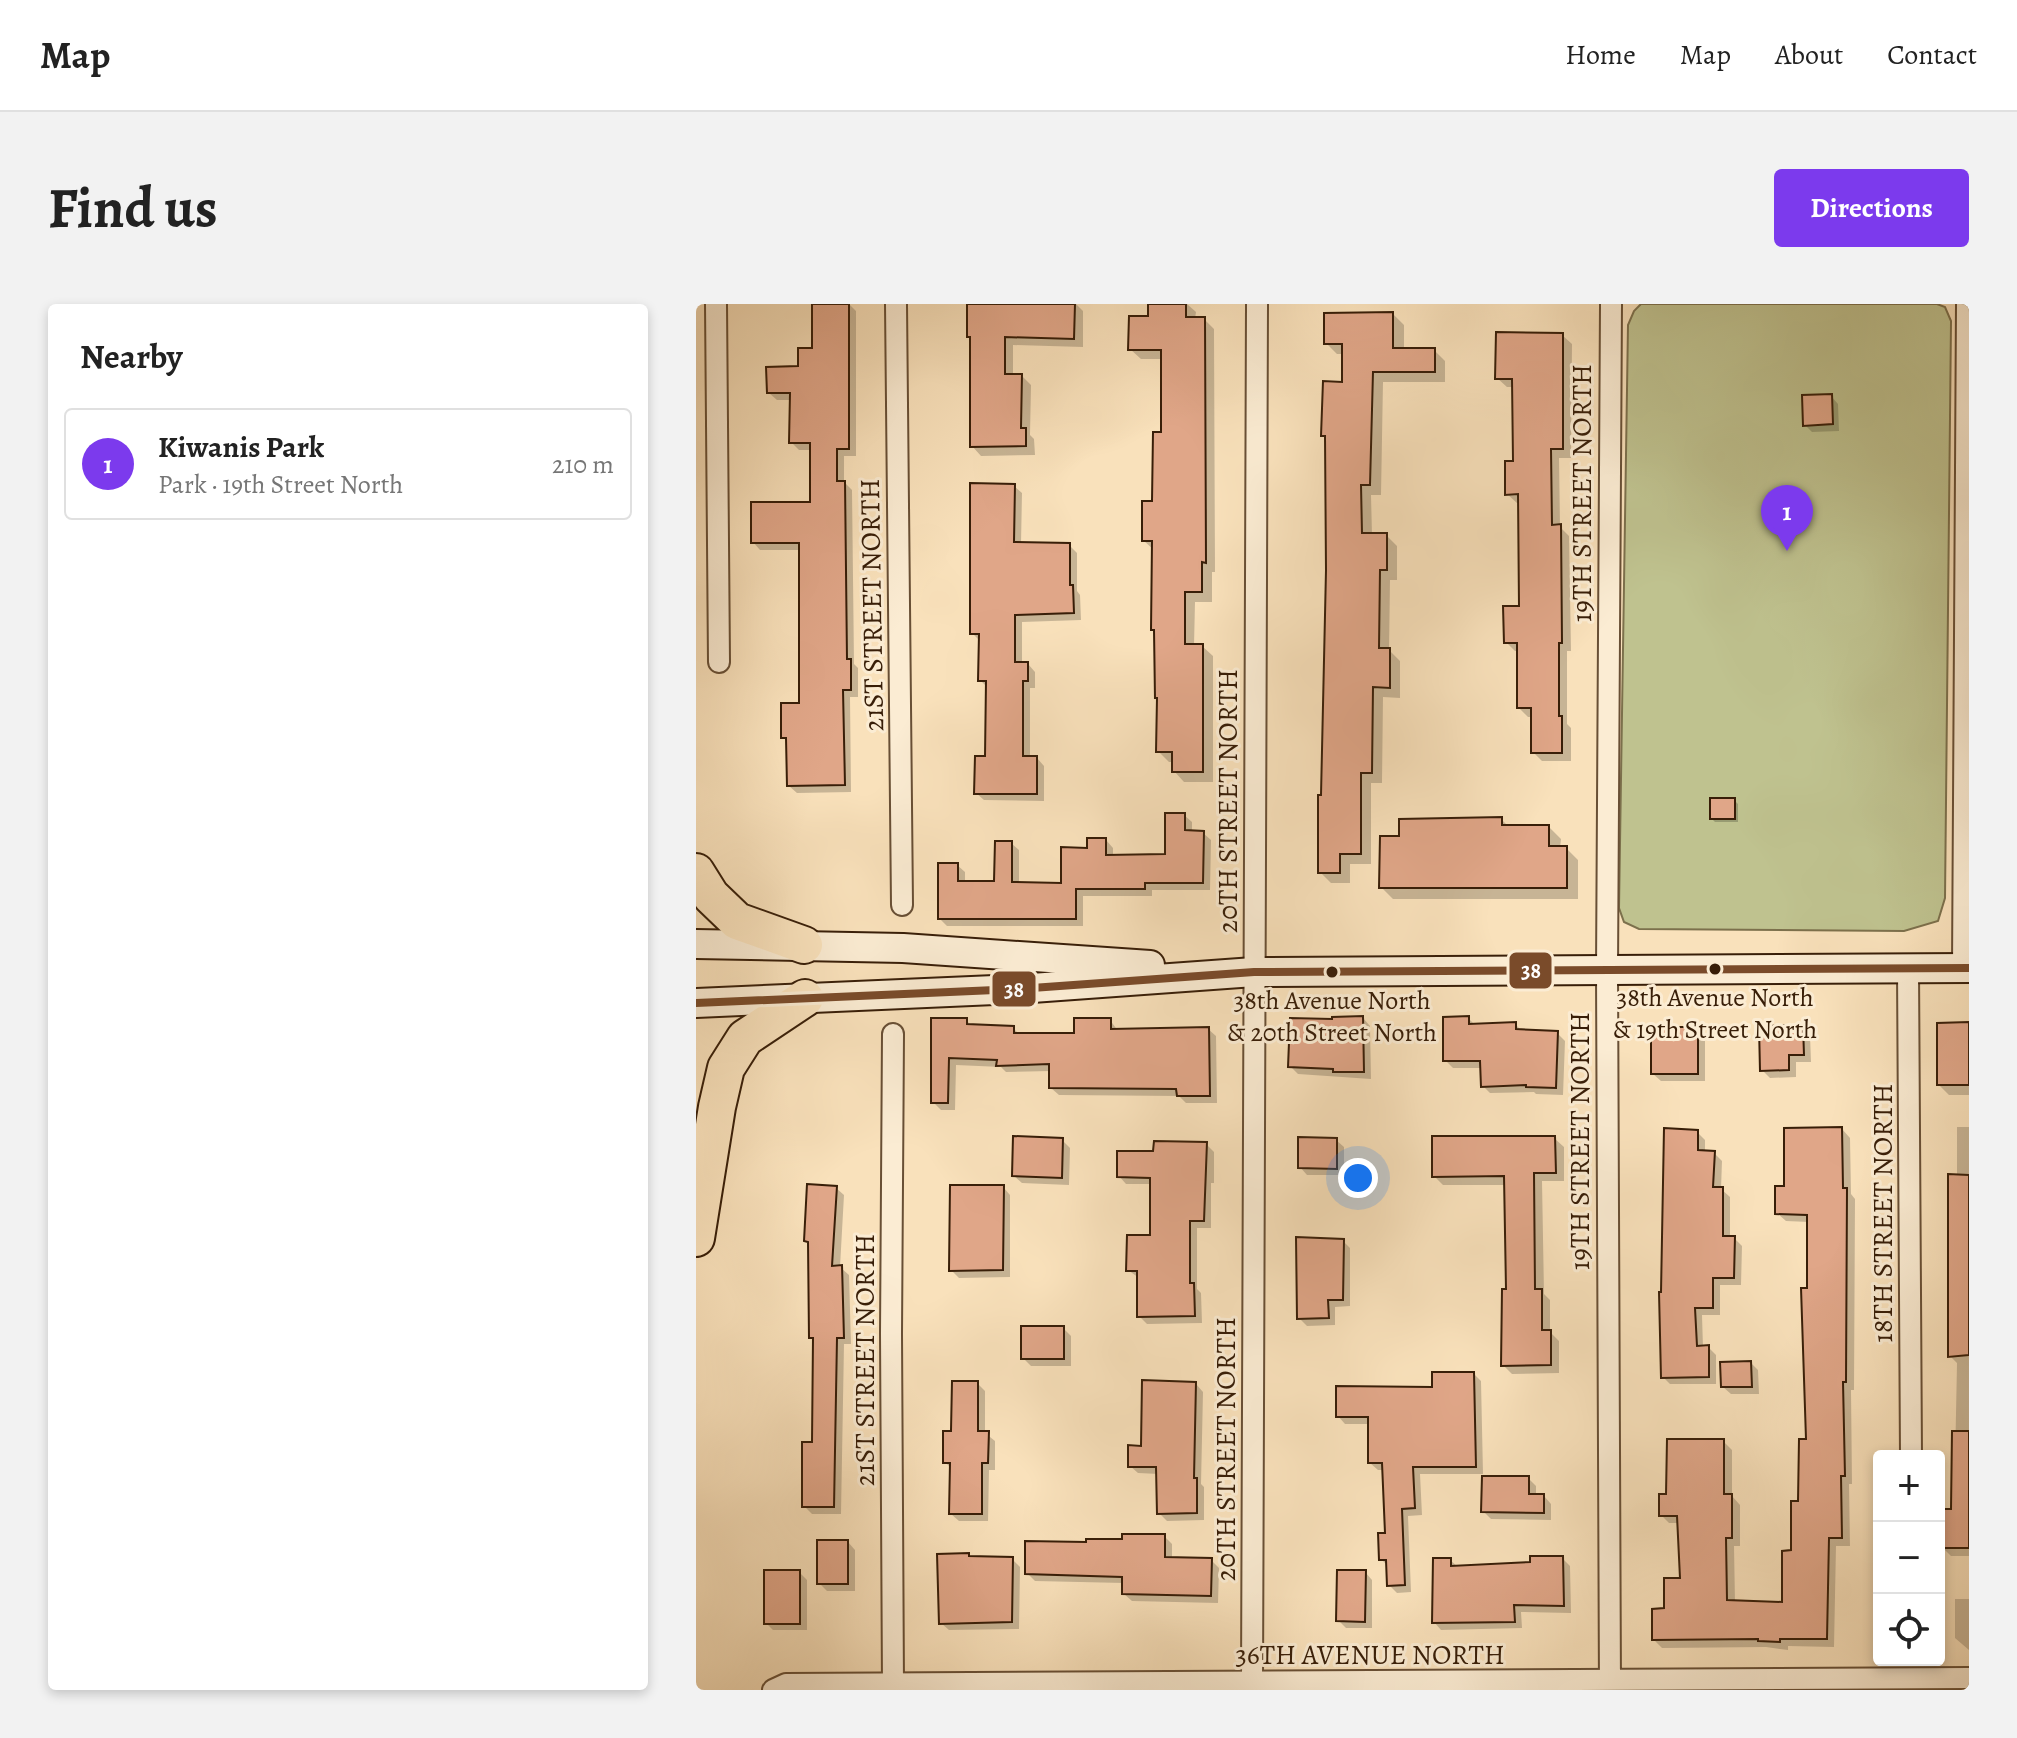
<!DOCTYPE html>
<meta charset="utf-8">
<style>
body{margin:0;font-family:Alegreya,serif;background:#f2f2f2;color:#222}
.controls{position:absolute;right:24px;bottom:24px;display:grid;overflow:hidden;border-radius:8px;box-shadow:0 4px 12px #0003}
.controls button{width:72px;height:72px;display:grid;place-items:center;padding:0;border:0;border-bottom:2px solid #e0e0e0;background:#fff;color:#222;font:40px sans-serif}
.you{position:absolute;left:662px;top:874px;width:28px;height:28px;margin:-20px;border:6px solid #fff;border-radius:50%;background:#1a73e8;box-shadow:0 0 0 12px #1a73e833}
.badge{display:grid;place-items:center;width:52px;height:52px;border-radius:50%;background:#7c3aed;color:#fff;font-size:26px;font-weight:700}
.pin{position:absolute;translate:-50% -66px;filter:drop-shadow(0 2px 4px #0008)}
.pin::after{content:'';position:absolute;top:42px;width:28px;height:24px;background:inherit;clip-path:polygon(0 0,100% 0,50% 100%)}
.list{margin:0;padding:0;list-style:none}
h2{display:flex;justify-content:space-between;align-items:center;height:104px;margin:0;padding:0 32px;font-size:34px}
h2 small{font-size:26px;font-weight:400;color:#767676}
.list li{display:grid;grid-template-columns:52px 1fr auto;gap:24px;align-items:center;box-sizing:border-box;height:112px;margin:0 16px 16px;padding:0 16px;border:2px solid #e0e0e0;border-radius:8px}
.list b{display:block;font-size:30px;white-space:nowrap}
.list p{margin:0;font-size:26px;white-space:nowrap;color:#767676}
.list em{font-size:26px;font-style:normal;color:#767676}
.icon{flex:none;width:44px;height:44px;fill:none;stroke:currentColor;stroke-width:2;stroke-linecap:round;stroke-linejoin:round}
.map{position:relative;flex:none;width:1273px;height:1386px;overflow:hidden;border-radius:8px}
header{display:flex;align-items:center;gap:48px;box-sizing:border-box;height:112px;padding:0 40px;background:#fff;border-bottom:2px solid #e0e0e0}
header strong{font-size:38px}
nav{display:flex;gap:44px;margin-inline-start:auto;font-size:28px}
.intro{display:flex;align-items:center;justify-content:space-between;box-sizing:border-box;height:192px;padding:0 48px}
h1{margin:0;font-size:56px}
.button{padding:20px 36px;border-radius:8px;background:#7c3aed;color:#fff;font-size:28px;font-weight:700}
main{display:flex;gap:48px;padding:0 48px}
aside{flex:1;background:#fff;border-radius:8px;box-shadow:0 4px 12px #0003}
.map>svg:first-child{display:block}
.green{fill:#bfc28f;stroke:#7c704c;stroke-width:2}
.shadow{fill:#0003}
.building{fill:#e0a688;stroke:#381e08;stroke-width:2}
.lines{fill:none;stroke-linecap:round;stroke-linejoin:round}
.minor-casing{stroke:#684f35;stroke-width:24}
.secondary-casing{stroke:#381e08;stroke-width:32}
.motorway-casing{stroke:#381e08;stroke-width:40}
.minor{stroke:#fbecd3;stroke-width:20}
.secondary{stroke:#fbecd3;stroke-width:28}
.motorway{stroke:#f9e1bb;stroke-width:36}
.bus-1-casing{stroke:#fbecd3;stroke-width:14}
.bus-1{stroke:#7a4b2a;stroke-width:8}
.bus-dot{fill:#381e08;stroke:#fbecd3;stroke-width:3}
.labels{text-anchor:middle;stroke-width:6;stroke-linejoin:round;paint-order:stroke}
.bus-label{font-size:26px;fill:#381e08;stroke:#fbecd3}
.street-label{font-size:28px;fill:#381e08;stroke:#fbecd3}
.line-badge{stroke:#fbecd3;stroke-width:3}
.badge-label{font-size:22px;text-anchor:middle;font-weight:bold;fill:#fff}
</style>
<header>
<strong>Map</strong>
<nav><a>Home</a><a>Map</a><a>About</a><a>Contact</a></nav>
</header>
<div class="intro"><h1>Find us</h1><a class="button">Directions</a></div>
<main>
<aside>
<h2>Nearby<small></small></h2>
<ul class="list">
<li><span class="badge">1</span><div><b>Kiwanis Park</b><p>Park · 19th Street North</p></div><em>210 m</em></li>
</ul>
</aside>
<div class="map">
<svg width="1273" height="1386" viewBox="0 0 1273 1386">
<rect width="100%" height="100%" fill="#f9e1bb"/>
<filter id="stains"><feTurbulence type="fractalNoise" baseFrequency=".0025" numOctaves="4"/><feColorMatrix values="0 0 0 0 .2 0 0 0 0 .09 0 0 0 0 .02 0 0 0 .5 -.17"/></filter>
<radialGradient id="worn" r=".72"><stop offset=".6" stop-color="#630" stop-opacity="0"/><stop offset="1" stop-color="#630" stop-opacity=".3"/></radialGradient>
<path class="green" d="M 945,0 L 1241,0 L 1249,3 L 1255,17 L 1249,594 L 1242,617 L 1208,627 L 943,625 L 928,618 L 923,604 L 932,21 L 938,7 Z"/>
<path class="shadow" d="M 153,0 L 160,7 L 160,152 L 148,152 L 148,178 L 156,186 L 158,360 L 162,364 L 162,393 L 154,393 L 155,488 L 101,489 L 93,482 L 92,438 L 87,433 L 105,401 L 105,246 L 64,246 L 57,238 L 116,200 L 116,146 L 103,146 L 95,138 L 95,96 L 81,96 L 73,89 L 104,64 Z
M 273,0 L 380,0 L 387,7 L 387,43 L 317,41 L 317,72 L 326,72 L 335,81 L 334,131 L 338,135 L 339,151 L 285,152 L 276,142 L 276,36 L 273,33 Z
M 454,0 L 491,0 L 500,8 L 499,15 L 508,15 L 518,25 L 519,268 L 516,268 L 516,298 L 499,298 L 498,342 L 506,342 L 517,352 L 517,478 L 488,478 L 478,467 L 478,458 L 473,458 L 462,447 L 463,396 L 460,329 L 457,326 L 458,246 L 448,237 L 458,199 L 467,130 L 467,55 L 445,55 L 434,45 L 454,14 Z
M 697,10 L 708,21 L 708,46 L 738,46 L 749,57 L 749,78 L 687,78 L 685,191 L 675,191 L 676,231 L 690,231 L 701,242 L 701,276 L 694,276 L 693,346 L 704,357 L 704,394 L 687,393 L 686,479 L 675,479 L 675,560 L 654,560 L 654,579 L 635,579 L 624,568 L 632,266 L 631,135 L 627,131 L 648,80 L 648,50 L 641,50 L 630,39 Z
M 866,31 L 876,40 L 875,154 L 863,154 L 864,223 L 873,232 L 875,347 L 871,347 L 871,420 L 875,424 L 875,457 L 846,457 L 837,448 L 837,413 L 832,413 L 823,404 L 823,347 L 819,347 L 810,338 L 825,304 L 824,199 L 821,199 L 811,190 L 819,159 L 818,83 L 811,83 L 801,74 Z
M 1135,92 L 1142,100 L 1143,127 L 1116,128 L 1109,121 Z
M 318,182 L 326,189 L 325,240 L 373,241 L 381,249 L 381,287 L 384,291 L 385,316 L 326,318 L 326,360 L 332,360 L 339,368 L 339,384 L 334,384 L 334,454 L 341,454 L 348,462 L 348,497 L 288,496 L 280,489 L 291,454 L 292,384 L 284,376 L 284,337 L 276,329 Z
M 1038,496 L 1042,500 L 1042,518 L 1019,518 L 1016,515 Z
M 488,511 L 496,518 L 496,529 L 507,529 L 515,536 L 514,586 L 456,586 L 456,592 L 387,592 L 387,622 L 251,622 L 244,615 L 261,561 L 269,568 L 269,579 L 300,579 L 315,539 L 323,546 L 323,580 L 367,581 L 393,546 L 410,536 L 417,544 L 417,553 L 471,552 Z
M 805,515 L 813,523 L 853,523 L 865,535 L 864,544 L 870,544 L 882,556 L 882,595 L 697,595 L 685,583 L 705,534 Z
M 667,714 L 674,722 L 675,775 L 602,770 L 595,763 L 639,717 Z
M 772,714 L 780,722 L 819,720 L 826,727 L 861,729 L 869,737 L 867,791 L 840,790 L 838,788 L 794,789 L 787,782 L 786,764 L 757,764 L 749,756 Z
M 237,716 L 270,716 L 277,723 L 317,724 L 324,731 L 380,731 L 414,716 L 422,727 L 512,725 L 520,732 L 521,799 L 490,799 L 483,792 L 363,791 L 355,784 L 355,767 L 310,768 L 305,763 L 260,761 L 259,806 L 245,806 L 237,798 Z
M 1273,720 L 1273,791 L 1253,791 L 1243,781 Z
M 1106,723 L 1114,731 L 1115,758 L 1100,758 L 1100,773 L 1074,774 L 1066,766 Z
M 1001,725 L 1009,732 L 1009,777 L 965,777 L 957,770 Z
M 1261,823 L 1273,823 L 1273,1252 L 1255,1252 L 1246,1243 L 1257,1207 L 1259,1160 L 1261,1059 L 1254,1052 L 1252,1028 L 1254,872 L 1261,873 Z
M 1146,825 L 1154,834 L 1155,890 L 1159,895 L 1158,1086 L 1155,1086 L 1156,1180 L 1153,1180 L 1154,1242 L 1140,1242 L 1138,1343 L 1092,1342 L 1092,1346 L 1070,1343 L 966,1344 L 958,1336 L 986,1276 L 984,1219 L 973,1219 L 965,1211 L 972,1192 L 1027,1137 L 1036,1146 L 1036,1192 L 1044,1201 L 1044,1242 L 1038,1242 L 1039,1299 L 1088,1300 L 1112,1137 L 1113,918 L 1090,917 L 1081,909 L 1090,884 Z
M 1001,828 L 1009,836 L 1009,848 L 1018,849 L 1026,857 L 1025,885 L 1034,893 L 1034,934 L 1038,934 L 1046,942 L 1045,981 L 1024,981 L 1024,1011 L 1006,1011 L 1007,1044 L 1012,1043 L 1020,1051 L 1020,1080 L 974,1080 L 967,1073 Z
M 858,834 L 868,843 L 868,877 L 846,877 L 848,990 L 854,996 L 854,1028 L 863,1037 L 863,1069 L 816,1070 L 807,1061 L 812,987 L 810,881 L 747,881 L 738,872 Z
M 366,836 L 374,844 L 373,881 L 326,879 L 318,872 Z
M 640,836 L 648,843 L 648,871 L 611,871 L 604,863 Z
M 510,840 L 518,848 L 518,879 L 515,879 L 515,924 L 501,924 L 501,985 L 505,989 L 506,1019 L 451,1020 L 443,1012 L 443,974 L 432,966 L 456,933 L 456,880 L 430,880 L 423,872 L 459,849 Z
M 307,883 L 314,891 L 314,973 L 263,974 L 255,966 Z
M 140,884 L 148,891 L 144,963 L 153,971 L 155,1040 L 148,1040 L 145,1210 L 116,1210 L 108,1202 L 118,1140 L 119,1036 L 115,1033 L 114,941 L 110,937 Z
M 647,937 L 654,944 L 654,1002 L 639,1003 L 639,1021 L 611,1022 L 603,1014 Z
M 367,1024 L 375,1032 L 375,1062 L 335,1062 L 327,1054 Z
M 1055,1059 L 1062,1066 L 1063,1090 L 1035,1090 L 1027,1083 Z
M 778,1070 L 785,1077 L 787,1170 L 724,1170 L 726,1211 L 712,1212 L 715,1288 L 701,1289 L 693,1281 L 692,1262 L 685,1255 L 691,1231 L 688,1166 L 682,1166 L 674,1159 L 674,1120 L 649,1120 L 642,1112 L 738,1085 Z
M 281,1079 L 289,1087 L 289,1129 L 299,1137 L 299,1166 L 293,1166 L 292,1217 L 263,1217 L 255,1210 L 256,1165 L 249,1158 L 257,1129 Z
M 500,1080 L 507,1088 L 505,1180 L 508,1183 L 508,1216 L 471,1217 L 463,1209 L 463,1170 L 442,1169 L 434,1162 Z
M 832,1174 L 840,1182 L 840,1192 L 848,1192 L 855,1200 L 855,1216 L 795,1215 L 787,1207 Z
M 468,1232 L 476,1240 L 476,1255 L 515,1256 L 523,1264 L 522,1299 L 436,1297 L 428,1290 L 428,1279 L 339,1277 L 331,1269 L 428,1237 Z
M 152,1238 L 159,1246 L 159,1287 L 131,1287 L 123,1279 Z
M 272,1251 L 275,1254 L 316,1255 L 324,1263 L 323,1325 L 253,1326 L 245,1319 Z
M 866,1254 L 874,1262 L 875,1309 L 825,1308 L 826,1324 L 745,1326 L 738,1318 L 754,1256 L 762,1263 L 836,1260 Z
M 103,1268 L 111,1276 L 111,1326 L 77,1326 L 70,1319 Z
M 669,1268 L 676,1276 L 676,1324 L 650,1324 L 642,1316 Z
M 1259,1295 L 1273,1295 L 1273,1346 L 1259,1334 Z"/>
<path class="building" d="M 116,0 L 153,0 L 153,145 L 141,145 L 141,177 L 149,177 L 151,355 L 155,355 L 155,386 L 147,386 L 149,481 L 91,482 L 90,434 L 85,434 L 85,399 L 103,399 L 103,239 L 55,239 L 55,198 L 114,198 L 114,139 L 93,139 L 94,89 L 71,89 L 70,63 L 102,62 L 102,44 L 116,44 Z
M 271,0 L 379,0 L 378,35 L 309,33 L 309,70 L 326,70 L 325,124 L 330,124 L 330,142 L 274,143 L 274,33 L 271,33 Z
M 452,0 L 490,0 L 490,13 L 509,13 L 510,259 L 506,258 L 506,288 L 489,288 L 489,340 L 507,340 L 507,468 L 476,468 L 476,448 L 460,448 L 461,394 L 459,394 L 458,326 L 455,326 L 456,237 L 446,237 L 446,197 L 456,197 L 457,128 L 465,128 L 465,46 L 432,46 L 433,12 L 452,12 Z
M 697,8 L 697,44 L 739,44 L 739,68 L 677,68 L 674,181 L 665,181 L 666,229 L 691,229 L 691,266 L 684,266 L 683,344 L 694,344 L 694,384 L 677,383 L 676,469 L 665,469 L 665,550 L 644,550 L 644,569 L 622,569 L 622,491 L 625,491 L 630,266 L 629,132 L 625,132 L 627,77 L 646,78 L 646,40 L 628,40 L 628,9 Z
M 800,28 L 867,29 L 867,145 L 855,145 L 856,221 L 865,220 L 866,339 L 863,339 L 863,412 L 866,412 L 866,449 L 835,449 L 835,404 L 821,404 L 821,339 L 808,339 L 807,302 L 823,302 L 822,190 L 809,191 L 809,157 L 817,157 L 816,75 L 799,75 Z
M 1136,90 L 1137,120 L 1107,122 L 1106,91 Z
M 274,179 L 319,180 L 318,238 L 374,239 L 374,281 L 377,281 L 378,309 L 319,311 L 319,358 L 332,358 L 332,377 L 327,377 L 327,452 L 341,452 L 341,490 L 278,490 L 279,452 L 289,452 L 290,377 L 282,377 L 283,330 L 274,330 Z
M 1014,494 L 1039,494 L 1039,515 L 1014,515 Z
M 469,509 L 489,509 L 489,526 L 508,527 L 507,579 L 449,579 L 449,585 L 380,585 L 380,615 L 242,615 L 242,559 L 262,559 L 262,577 L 298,577 L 299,537 L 316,537 L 316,578 L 365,579 L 365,543 L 391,544 L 391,534 L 410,534 L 410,551 L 469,550 Z
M 806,513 L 806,521 L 853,521 L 853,542 L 871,542 L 871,584 L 683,584 L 684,532 L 703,532 L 703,515 Z
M 667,712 L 668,768 L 637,768 L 637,765 L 592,763 L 594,714 L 636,715 L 636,713 Z
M 773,712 L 773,720 L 820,718 L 820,725 L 862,727 L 860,784 L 830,783 L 830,781 L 785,783 L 784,757 L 747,757 L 747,713 Z
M 235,714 L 271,714 L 271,720 L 318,722 L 318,729 L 378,729 L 378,714 L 415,714 L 415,725 L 513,723 L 514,792 L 481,792 L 480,785 L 353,784 L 353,760 L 300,762 L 301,756 L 253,754 L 252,799 L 235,799 Z
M 1273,718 L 1273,781 L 1241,781 L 1241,719 Z
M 1107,721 L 1108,751 L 1093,751 L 1093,766 L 1064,767 L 1063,722 Z
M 955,723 L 1002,723 L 1002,770 L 955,770 Z
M 1146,823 L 1147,884 L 1151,884 L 1150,1078 L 1147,1078 L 1149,1172 L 1145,1172 L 1146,1234 L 1133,1234 L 1131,1335 L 1084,1335 L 1084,1338 L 1062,1337 L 1062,1335 L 956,1336 L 956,1305 L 968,1304 L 968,1274 L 984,1274 L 981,1212 L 963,1212 L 963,1190 L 970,1190 L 971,1135 L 1028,1135 L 1028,1190 L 1036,1190 L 1036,1234 L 1030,1234 L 1031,1296 L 1086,1298 L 1086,1247 L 1095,1246 L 1095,1197 L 1102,1197 L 1103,1135 L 1110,1135 L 1105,984 L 1111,984 L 1111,911 L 1079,910 L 1079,882 L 1088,882 L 1088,824 Z
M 968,824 L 1002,826 L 1002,846 L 1019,847 L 1017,883 L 1027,883 L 1027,932 L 1039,932 L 1038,974 L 1017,974 L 1017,1004 L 999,1004 L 1001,1042 L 1013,1041 L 1013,1073 L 965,1074 L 963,988 L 965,988 Z
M 317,832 L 367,834 L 366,874 L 316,872 Z
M 736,832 L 859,832 L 860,869 L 838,869 L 839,985 L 846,985 L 846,1026 L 855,1026 L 855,1061 L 805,1062 L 806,985 L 810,985 L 808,872 L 736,873 Z
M 602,833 L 641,834 L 641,865 L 602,864 Z
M 458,837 L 511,838 L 508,917 L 494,917 L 494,979 L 498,979 L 499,1012 L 441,1013 L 441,967 L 430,967 L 431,931 L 454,931 L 454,874 L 421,873 L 421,847 L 457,847 Z
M 1252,870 L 1273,871 L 1273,1051 L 1252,1053 Z
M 111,880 L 141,882 L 136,962 L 146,961 L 148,1034 L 141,1034 L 138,1203 L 106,1203 L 106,1138 L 116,1138 L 117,1034 L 113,1034 L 112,938 L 108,937 Z
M 254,881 L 308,881 L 307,966 L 253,967 Z
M 600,933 L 648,935 L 647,996 L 632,996 L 633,1014 L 601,1015 Z
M 325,1022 L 368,1022 L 368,1055 L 325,1055 Z
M 1055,1057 L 1056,1083 L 1025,1083 L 1024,1058 Z
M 736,1068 L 778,1068 L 780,1163 L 717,1163 L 719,1204 L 706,1205 L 709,1281 L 691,1282 L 690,1256 L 683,1256 L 682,1229 L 689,1229 L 686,1159 L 672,1159 L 672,1113 L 640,1113 L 640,1082 L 736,1083 Z
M 446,1076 L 500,1078 L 498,1174 L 501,1174 L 501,1209 L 461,1210 L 460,1163 L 432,1163 L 432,1141 L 445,1142 Z
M 256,1077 L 282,1077 L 282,1127 L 293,1127 L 292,1159 L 286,1159 L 286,1210 L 253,1210 L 254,1159 L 247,1159 L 247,1127 L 255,1127 Z
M 1256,1127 L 1273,1127 L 1273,1244 L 1244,1244 L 1244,1205 L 1255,1205 Z
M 786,1172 L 833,1172 L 833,1190 L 848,1190 L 848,1209 L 785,1208 Z
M 426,1230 L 469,1230 L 469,1253 L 516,1254 L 515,1292 L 426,1290 L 426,1273 L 329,1270 L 329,1237 L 390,1238 L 390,1235 L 426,1235 Z
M 121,1236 L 152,1236 L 152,1280 L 121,1280 Z
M 273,1249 L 273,1252 L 317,1253 L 316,1318 L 243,1320 L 241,1250 Z
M 834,1252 L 867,1252 L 868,1302 L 818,1301 L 819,1318 L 736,1319 L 737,1254 L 755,1254 L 755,1262 L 834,1258 Z
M 68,1266 L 104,1266 L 104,1320 L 68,1320 Z
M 641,1266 L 670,1266 L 669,1318 L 640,1317 Z"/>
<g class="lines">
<defs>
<path id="minor" d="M 20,0 L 23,358
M 200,0 L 206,601
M 1267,664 L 1271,0
M 1212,665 L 1215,1152
M 197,730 L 195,1030 L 197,1381
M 556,1379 L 561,0
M 77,1386 L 90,1380 L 1273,1374
M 914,1386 L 911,666 L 915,0"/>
<path id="secondary" d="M 0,640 L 207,644 L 454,661
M 0,699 L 322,685 L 558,668 L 1273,664"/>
<path id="motorway" d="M 0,568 L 15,592 L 41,617 L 108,641
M 0,934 L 21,803 L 30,764 L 49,734 L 109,694"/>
</defs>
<use href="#minor" class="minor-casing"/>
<use href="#secondary" class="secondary-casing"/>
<use href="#motorway" class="motorway-casing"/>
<use href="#minor" class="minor"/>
<use href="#secondary" class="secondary"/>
<use href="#motorway" class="motorway"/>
<defs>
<path id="bus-1" d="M 0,699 L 322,685 L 558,668 L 1273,664"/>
</defs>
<use href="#bus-1" class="bus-1-casing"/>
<use href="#bus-1" class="bus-1"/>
</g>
<g class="bus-dot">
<circle cx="1019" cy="665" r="7"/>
<circle cx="636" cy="668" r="7"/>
</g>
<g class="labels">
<g class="bus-label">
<text x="1019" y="702">38th Avenue North<tspan x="1019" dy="32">&amp; 19th Street North</tspan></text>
<text x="636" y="705">38th Avenue North<tspan x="636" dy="32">&amp; 20th Street North</tspan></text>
</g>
<g class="street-label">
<text transform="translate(885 189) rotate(-90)" y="10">19TH STREET NORTH</text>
<text transform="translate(175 301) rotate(-91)" y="10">21ST STREET NORTH</text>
<text transform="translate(531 497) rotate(-90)" y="10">20TH STREET NORTH</text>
<text transform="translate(883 837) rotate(-90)" y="10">19TH STREET NORTH</text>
<text transform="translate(1186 909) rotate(-90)" y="10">18TH STREET NORTH</text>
<text transform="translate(168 1056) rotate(-90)" y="10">21ST STREET NORTH</text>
<text transform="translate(529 1145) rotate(-90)" y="10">20TH STREET NORTH</text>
<text x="674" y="1360">36TH AVENUE NORTH</text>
</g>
</g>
<g class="line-badge">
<rect x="812" y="647" width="45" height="39" rx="8" fill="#7a4b2a"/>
<rect x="295" y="666" width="46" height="38" rx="8" fill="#7a4b2a"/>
</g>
<g class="badge-label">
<text x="835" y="674">38</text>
<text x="318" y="693">38</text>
</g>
<rect width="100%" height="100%" filter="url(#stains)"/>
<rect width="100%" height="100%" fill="url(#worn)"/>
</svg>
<div class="controls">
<button>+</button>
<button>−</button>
<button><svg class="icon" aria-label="locate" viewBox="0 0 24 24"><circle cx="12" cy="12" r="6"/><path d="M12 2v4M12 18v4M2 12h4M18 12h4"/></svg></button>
</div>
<div class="you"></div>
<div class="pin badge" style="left:1091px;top:247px">1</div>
</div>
</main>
